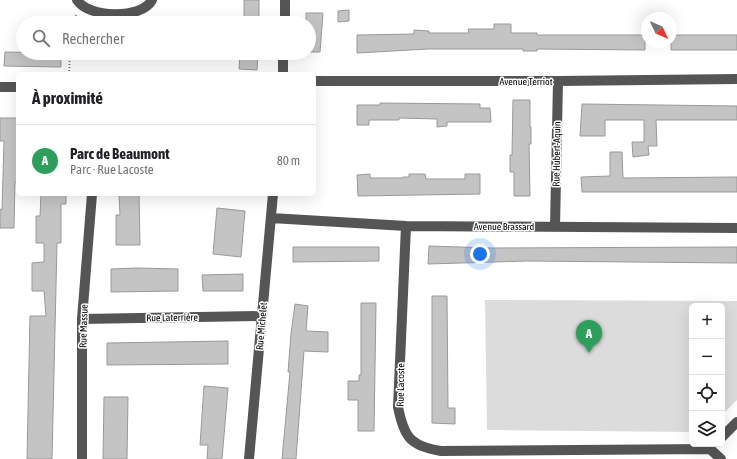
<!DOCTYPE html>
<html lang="fr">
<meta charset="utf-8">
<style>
body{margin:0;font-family:"Asap Condensed",sans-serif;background:#f2f2f2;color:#202124}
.controls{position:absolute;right:12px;bottom:12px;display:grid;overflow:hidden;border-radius:6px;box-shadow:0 4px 16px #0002}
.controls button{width:36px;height:36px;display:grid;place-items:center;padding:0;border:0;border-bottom:1px solid #e0e0e0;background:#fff;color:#202124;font:20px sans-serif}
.compass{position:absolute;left:641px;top:12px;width:36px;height:36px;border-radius:50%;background:#fff;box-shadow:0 4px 16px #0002;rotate:134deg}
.you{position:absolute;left:480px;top:254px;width:14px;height:14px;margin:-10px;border:3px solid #fff;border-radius:50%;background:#1a73e8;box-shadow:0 0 0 6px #1a73e833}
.badge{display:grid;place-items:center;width:26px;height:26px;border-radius:50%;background:#0f766e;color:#fff;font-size:13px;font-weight:700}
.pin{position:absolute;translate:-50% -33px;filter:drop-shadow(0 1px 2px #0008)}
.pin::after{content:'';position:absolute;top:21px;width:14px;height:12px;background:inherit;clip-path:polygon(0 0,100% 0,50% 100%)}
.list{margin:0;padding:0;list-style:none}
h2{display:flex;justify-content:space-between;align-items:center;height:52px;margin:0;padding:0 16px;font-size:17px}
h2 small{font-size:13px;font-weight:400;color:#757577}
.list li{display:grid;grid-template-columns:26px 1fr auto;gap:12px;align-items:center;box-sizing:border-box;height:72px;padding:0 16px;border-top:1px solid #e0e0e0}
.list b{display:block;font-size:15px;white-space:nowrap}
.list p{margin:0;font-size:13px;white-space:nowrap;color:#757577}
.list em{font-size:13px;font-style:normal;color:#757577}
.icon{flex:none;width:22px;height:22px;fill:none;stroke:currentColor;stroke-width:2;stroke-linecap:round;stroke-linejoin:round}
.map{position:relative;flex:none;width:737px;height:459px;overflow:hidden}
.search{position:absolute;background:#fff;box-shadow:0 4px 16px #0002;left:16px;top:16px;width:300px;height:44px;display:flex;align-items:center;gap:10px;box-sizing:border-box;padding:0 14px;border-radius:22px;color:#757577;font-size:15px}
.panel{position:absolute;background:#fff;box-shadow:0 4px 16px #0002;left:16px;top:72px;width:300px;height:124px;border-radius:6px}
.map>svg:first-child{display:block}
.green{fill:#dcdcdc}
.building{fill:#c4c4c4;stroke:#999}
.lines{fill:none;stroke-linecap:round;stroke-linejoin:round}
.path{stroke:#777;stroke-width:2;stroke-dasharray:1 2;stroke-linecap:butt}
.minor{stroke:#555;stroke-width:10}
.labels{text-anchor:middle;stroke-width:3;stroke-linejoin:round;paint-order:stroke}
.street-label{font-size:10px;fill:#000;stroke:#fff}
</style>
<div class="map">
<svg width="737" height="459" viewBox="0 0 737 459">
<rect width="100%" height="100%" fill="#fff"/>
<path class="green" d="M 485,300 L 737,301 L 737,400 L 722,415 L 722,306 L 692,306 L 692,432 L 487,430 Z"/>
<path class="building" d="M 244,0 L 259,0 L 259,23 L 244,23 Z
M 349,10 L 349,21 L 338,22 L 338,11 Z
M 306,13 L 323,13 L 320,52 L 309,52 L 309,23 L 306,23 Z
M 494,24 L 511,24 L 511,33 L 537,33 L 537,35 L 645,35 L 645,50 L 537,49 L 537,51 L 523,51 L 523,49 L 428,49 L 357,53 L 357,35 L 414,34 L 414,30 L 429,31 L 429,33 L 469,33 L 468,29 L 494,29 Z
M 671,35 L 737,35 L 737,50 L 671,50 Z
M 5,52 L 61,53 L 61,67 L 4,66 Z
M 240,53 L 258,53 L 257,70 L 239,69 Z
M 513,100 L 530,100 L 530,127 L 531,127 L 531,144 L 529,144 L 530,196 L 514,196 L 514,172 L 510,172 L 510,155 L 512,155 Z
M 380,103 L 480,104 L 480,108 L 490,108 L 491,122 L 447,122 L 447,126 L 437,127 L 437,119 L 399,118 L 399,120 L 369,120 L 369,125 L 357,125 L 357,105 L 380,105 Z
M 582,104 L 737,106 L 737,120 L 656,120 L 657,146 L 648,146 L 649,155 L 633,157 L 632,142 L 644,142 L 644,120 L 605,120 L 605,136 L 580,136 Z
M 0,118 L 18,118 L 17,182 L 15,182 L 14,228 L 0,228 L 0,209 L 2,210 L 4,141 L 0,141 Z
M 610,152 L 622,152 L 623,178 L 737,177 L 737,192 L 582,192 L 581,177 L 610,176 Z
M 370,174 L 370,178 L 403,178 L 403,177 L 409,177 L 409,174 L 425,174 L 426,179 L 465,179 L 465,174 L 480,174 L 480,194 L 358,196 L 357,175 Z
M 41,194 L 66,194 L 66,204 L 61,204 L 61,243 L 57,243 L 52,459 L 27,459 L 30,316 L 46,316 L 44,291 L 32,291 L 32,263 L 44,262 L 44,243 L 36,243 L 36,216 L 40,216 Z
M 119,194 L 139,194 L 140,245 L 116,245 L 116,215 L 120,215 Z
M 217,208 L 245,211 L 241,257 L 213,254 Z
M 429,246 L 491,248 L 737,247 L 737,263 L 527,261 L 428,264 Z
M 293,247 L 379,247 L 379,261 L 293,262 Z
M 137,268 L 178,269 L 178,291 L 111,292 L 111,269 Z
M 243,274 L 243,291 L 203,291 L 202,275 Z
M 432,296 L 447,296 L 448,408 L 455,408 L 455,424 L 432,423 Z
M 361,303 L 376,303 L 374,431 L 358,431 L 358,400 L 348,400 L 348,381 L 359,381 L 359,375 L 361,375 Z
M 295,304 L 308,306 L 306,331 L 328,332 L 328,352 L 304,351 L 296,459 L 282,459 L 290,372 L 288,372 L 291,334 Z
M 228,341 L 228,364 L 107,365 L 107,343 Z
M 204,386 L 228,388 L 222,459 L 207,459 L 208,445 L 200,445 Z
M 104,397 L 128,397 L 127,459 L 103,459 Z"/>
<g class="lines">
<path class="path" d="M 70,23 L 77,14
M 69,74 L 70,53"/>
<path class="minor" d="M 77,0 C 88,18 141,20 152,0
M 285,23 L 285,0
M 283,74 L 283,53
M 314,81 L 558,81 L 737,79
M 0,87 L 18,87
M 271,218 L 406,226 L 737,228
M 406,226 L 398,407 C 404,437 410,446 441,451 L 710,449 L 721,459
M 555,227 L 558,81
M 82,319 L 262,316
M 722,437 L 737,422
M 82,459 L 82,319 L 92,194
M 249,459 L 273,194"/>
</g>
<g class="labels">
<g class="street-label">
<text x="526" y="85">Avenue Terriot</text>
<text transform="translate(556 154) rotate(-89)" y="4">Rue Hubert-Aquin</text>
<text x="504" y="230">Avenue Brassard</text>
<text transform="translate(172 317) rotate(-1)" y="4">Rue Laterrière</text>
<text transform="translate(83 326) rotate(-88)" y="4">Rue Massue</text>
<text transform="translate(261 326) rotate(-85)" y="4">Rue Michelet</text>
<text transform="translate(400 385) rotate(-89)" y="4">Rue Lacoste</text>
</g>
</g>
</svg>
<div class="controls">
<button>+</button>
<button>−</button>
<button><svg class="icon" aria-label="locate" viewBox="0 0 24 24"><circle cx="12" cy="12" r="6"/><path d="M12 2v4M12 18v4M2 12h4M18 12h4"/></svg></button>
<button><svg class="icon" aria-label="layers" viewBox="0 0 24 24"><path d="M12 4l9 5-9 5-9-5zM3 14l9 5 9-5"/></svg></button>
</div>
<svg class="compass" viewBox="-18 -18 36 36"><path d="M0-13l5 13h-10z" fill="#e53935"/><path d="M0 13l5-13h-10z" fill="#757577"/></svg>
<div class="you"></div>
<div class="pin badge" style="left:589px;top:353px;background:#2e9e5b">A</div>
<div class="search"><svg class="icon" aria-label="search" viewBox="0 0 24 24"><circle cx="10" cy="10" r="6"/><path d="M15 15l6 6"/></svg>Rechercher</div>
<section class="panel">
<h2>À proximité<small></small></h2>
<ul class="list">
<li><span class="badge" style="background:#2e9e5b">A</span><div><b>Parc de Beaumont</b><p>Parc · Rue Lacoste</p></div><em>80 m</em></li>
</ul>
</section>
</div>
